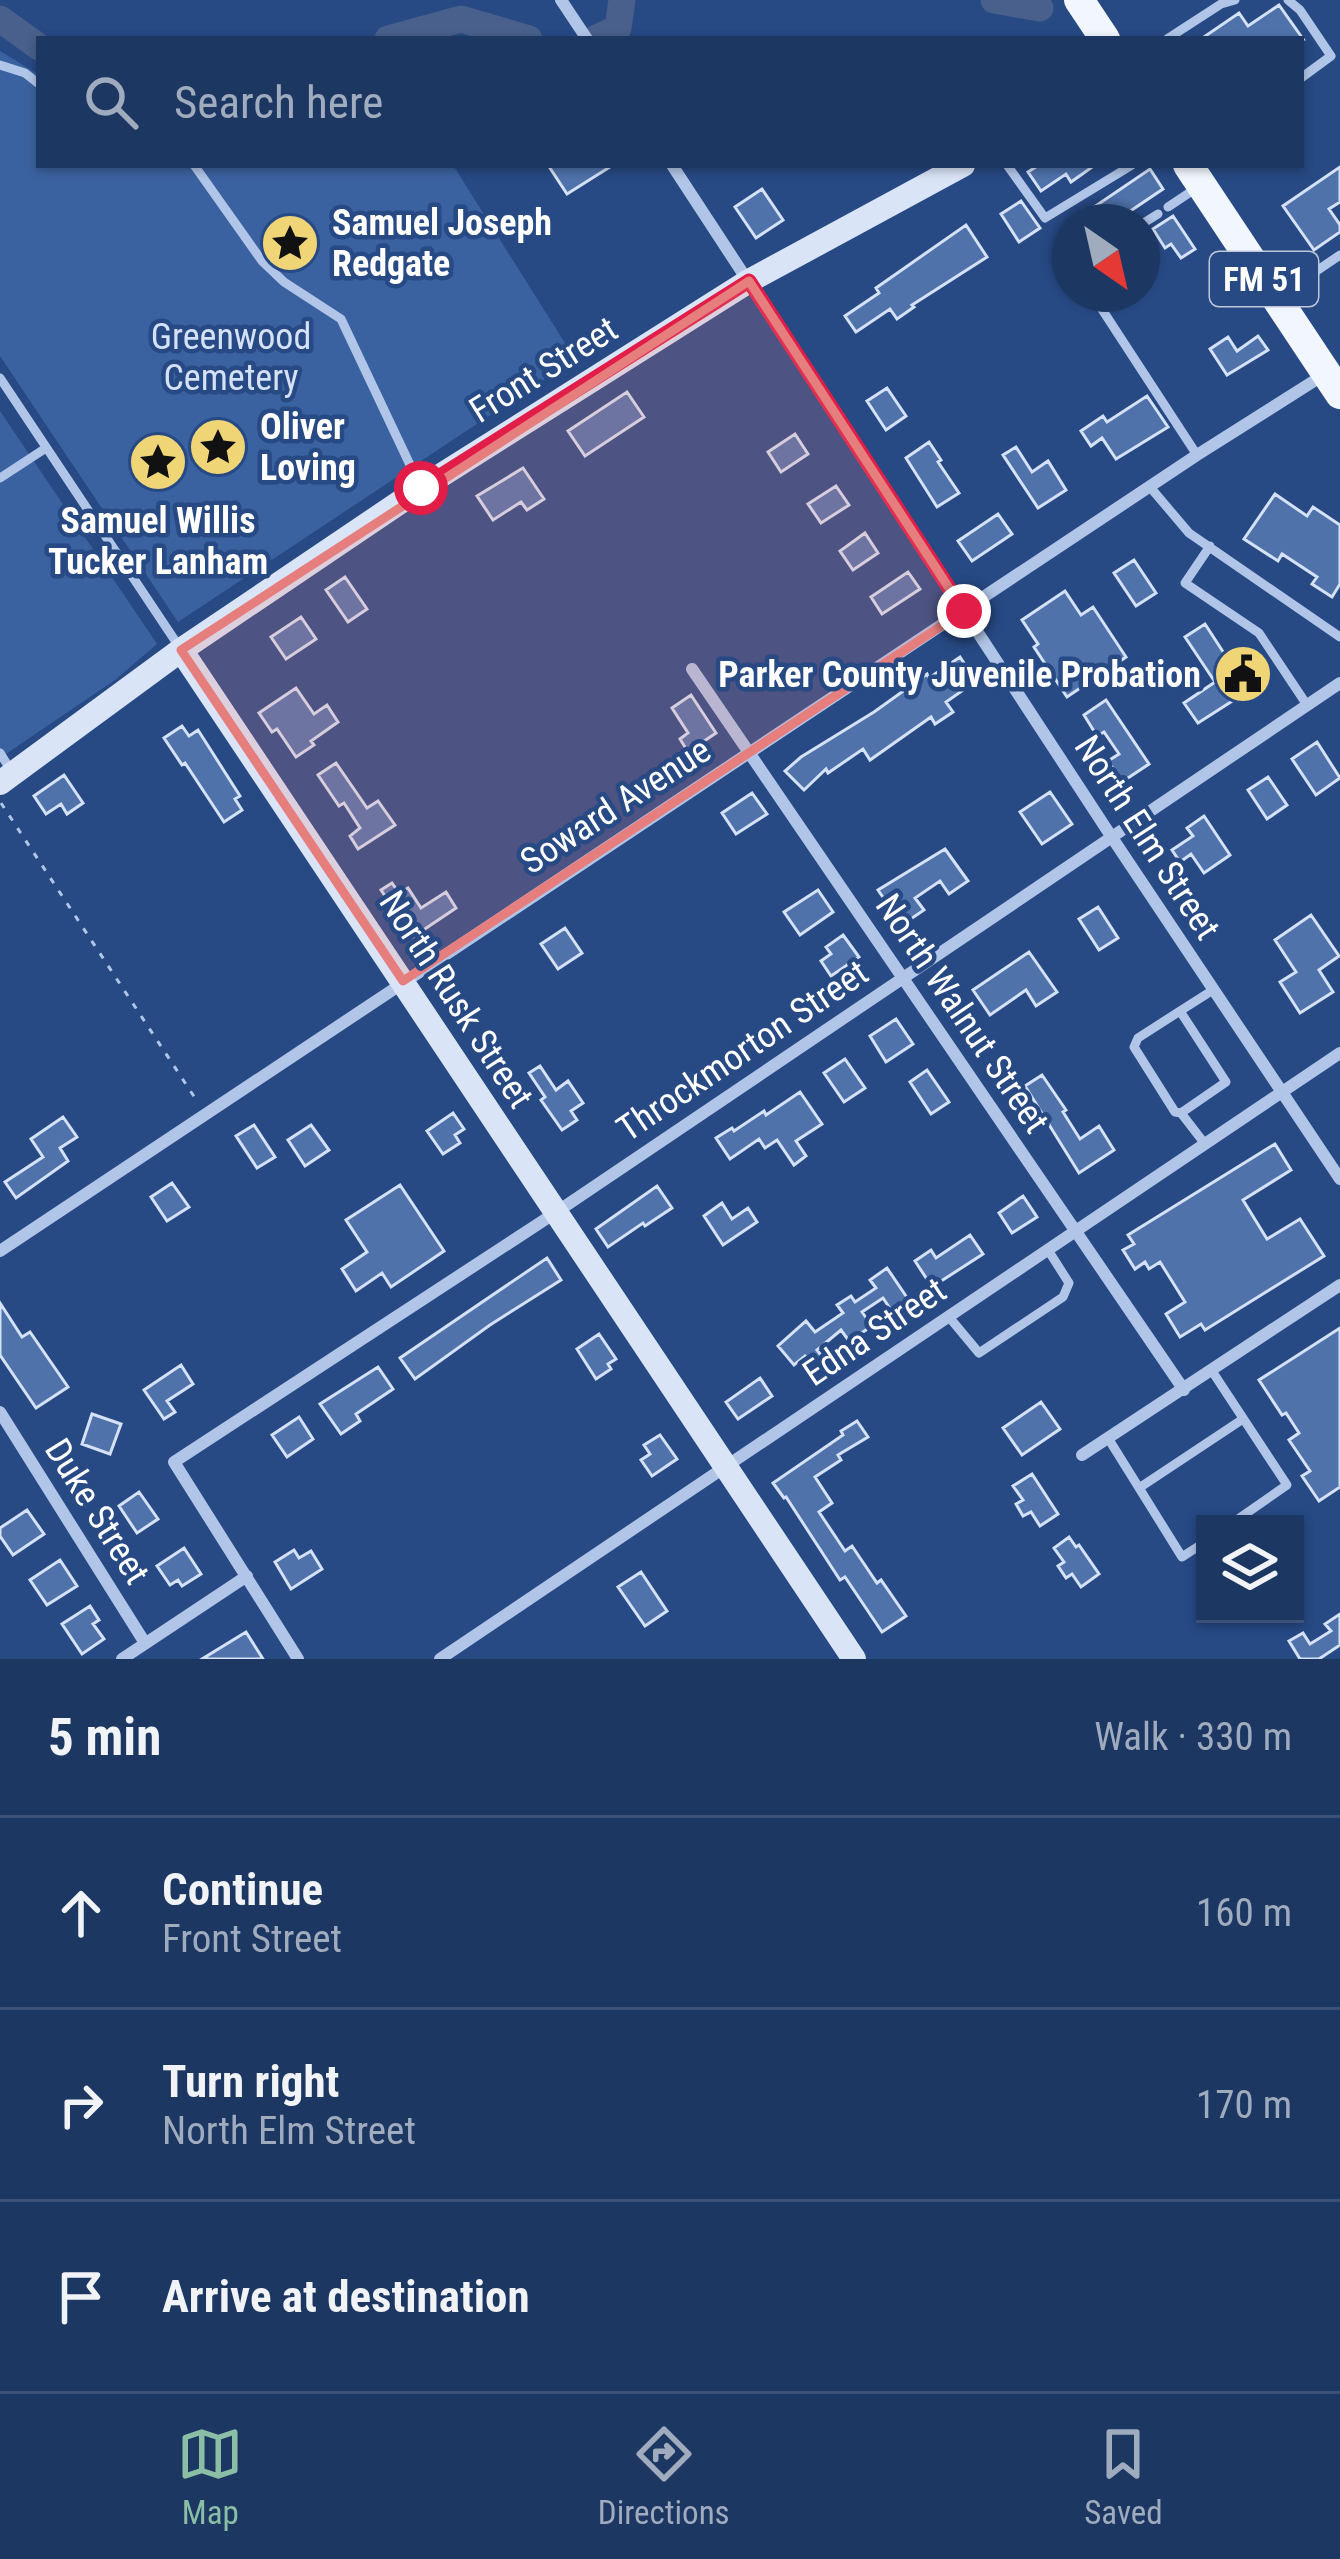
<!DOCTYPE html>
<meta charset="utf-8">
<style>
body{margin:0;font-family:"Roboto Condensed",sans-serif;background:#253f69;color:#f1f3f6}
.controls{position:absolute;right:36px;bottom:36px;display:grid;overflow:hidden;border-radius:0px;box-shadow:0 3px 9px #0004}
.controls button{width:108px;height:108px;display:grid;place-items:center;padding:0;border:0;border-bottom:3px solid #3b5178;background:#1d3763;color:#f1f3f6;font:60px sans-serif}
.compass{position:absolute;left:1052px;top:204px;width:108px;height:108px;border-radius:50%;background:#1d3763;box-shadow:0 3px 9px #0004;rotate:146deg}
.stop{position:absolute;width:36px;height:36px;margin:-27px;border:9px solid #e11d48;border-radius:50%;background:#fff}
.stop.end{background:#e11d48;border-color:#fff;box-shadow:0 3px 12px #0008}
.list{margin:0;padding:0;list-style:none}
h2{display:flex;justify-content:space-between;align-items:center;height:156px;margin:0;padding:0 48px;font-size:51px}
h2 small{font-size:39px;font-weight:400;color:#a0acbe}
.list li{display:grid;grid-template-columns:78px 1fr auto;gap:36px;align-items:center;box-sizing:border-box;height:192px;padding:0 48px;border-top:3px solid #3b5178}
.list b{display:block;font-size:45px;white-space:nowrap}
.list p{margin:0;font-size:39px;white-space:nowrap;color:#a0acbe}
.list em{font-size:39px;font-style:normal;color:#a0acbe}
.icon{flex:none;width:66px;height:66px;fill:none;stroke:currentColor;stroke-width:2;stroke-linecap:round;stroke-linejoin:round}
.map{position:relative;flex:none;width:1340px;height:1659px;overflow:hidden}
.search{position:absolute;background:#1d3763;box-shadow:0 3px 9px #0004;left:36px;right:36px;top:36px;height:132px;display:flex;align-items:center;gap:30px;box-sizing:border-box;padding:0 42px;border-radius:0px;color:#a0acbe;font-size:45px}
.sheet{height:732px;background:#1d3763}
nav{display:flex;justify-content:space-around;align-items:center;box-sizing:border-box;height:168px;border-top:3px solid #3b5178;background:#1d3763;font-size:33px;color:#a0acbe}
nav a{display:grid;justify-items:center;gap:6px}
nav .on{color:#8abfa5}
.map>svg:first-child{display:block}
.green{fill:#3b62a0}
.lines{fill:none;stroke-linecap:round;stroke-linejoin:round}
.river{stroke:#48608b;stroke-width:27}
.building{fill:#4f72ab;stroke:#d4e1f6;stroke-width:3}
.path{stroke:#b0c5e7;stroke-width:3;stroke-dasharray:6 9;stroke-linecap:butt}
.lane{stroke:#b0c5e7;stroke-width:9}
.street{stroke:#b0c5e7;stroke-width:12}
.secondary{stroke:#dae4f7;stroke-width:24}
.primary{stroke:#f2f6fe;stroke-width:30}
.route{stroke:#e11d48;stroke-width:15}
.marked{fill:#e67e7e;fill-opacity:0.2;stroke:#e67e7e;stroke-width:9;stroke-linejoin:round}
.labels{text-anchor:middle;stroke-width:9;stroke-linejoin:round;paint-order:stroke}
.shield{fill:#274984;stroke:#bec8da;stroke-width:3}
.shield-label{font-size:33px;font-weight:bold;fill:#fff}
.poi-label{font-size:36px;font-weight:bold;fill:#fff;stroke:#274984;text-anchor:start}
.park-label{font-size:36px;fill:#d4e1f6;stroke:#274984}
.street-label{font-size:36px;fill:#fff;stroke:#274984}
</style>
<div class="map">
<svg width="1340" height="1659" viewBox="0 0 1340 1659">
<rect width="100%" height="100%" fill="#274984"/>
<path class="green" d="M 0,51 L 39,75 L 39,165 L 453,165 L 575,359 L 178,622 L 0,356 Z
M 0,411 L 157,644 L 115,680 L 0,758 Z"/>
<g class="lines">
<path class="river" d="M 994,0 L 1040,8
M 0,19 L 39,47
M 388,39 L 461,19 L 529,39
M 595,39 L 618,28 L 622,0"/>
</g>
<path class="building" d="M 1279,5 L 1303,39 L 1201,39 L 1239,13 L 1248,26 Z
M 548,165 L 613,165 L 567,194 Z
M 1039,165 L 1095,165 L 1071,182 L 1066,174 L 1041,191 L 1028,172 Z
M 1340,167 L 1340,202 L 1329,209 L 1340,225 L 1340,232 L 1314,250 L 1283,206 Z
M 1150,169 L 1163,189 L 1114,222 L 1072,222 Z
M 762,189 L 783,220 L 756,238 L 735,207 Z
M 1021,201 L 1040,228 L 1019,242 L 1001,214 Z
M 1173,216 L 1195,249 L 1181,258 L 1171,244 L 1165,248 L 1153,229 Z
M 966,225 L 987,257 L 912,305 L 914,307 L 897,319 L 890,309 L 856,332 L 845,316 L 879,293 L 876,288 Z
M 1258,336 L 1268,350 L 1227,375 L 1210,349 L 1228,337 L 1237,351 Z
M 887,388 L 906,416 L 886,430 L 867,401 Z
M 627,392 L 644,417 L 585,456 L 568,431 Z
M 1147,396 L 1168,427 L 1116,459 L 1102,438 L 1091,446 L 1081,431 L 1103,416 L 1107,422 Z
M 795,434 L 808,454 L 781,472 L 768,452 Z
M 929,442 L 941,460 L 938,462 L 959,493 L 937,507 L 906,458 Z
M 1016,447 L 1032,472 L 1048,461 L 1066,490 L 1038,508 L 1003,455 Z
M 523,468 L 544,499 L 527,510 L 521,502 L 493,520 L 477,496 Z
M 836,486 L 849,505 L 821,523 L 808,504 Z
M 1275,494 L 1307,516 L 1313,507 L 1340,525 L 1340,584 L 1332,597 L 1312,584 L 1317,577 L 1282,554 L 1278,561 L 1244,539 Z
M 998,514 L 1012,534 L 972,561 L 958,541 Z
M 865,533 L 878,553 L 853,570 L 840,551 Z
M 1134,560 L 1156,593 L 1136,606 L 1114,573 Z
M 908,572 L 920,589 L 882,614 L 871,597 Z
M 345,577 L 367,609 L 348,622 L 326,590 Z
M 1065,591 L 1081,615 L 1093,607 L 1126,657 L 1067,697 L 1034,647 L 1038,644 L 1022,620 Z
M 301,617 L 316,639 L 286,659 L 271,637 Z
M 1205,624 L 1229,661 L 1244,655 L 1262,682 L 1198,723 L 1184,703 L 1215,682 L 1185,637 Z
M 960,657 L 976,681 L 946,702 L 953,712 L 935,724 L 931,717 L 870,760 L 863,749 L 828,773 L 826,769 L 804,790 L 785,771 L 801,757 L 874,712 L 927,674 L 929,678 Z
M 296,688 L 314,714 L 327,705 L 338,722 L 311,741 L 314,745 L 296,757 L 277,729 L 272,732 L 259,713 Z
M 691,695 L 716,733 L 688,752 L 680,739 L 688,733 L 672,708 Z
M 1106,700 L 1149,764 L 1122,782 L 1108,761 L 1119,754 L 1104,732 L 1097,736 L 1084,715 Z
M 182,726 L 189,736 L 198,730 L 240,796 L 235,799 L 242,810 L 224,822 L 185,763 L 182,765 L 164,738 Z
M 1317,742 L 1340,778 L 1316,795 L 1292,759 Z
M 336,763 L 367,808 L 378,801 L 395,825 L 358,849 L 350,836 L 360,828 L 344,803 L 339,806 L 318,775 Z
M 64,775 L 83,803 L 67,814 L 61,804 L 46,814 L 34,796 Z
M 1268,777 L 1287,805 L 1267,819 L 1248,790 Z
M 1050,792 L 1072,824 L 1042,844 L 1020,812 Z
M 752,793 L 767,814 L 736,834 L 722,813 Z
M 1204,816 L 1230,855 L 1204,873 L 1191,854 L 1180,862 L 1172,850 L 1193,836 L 1187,828 Z
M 945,849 L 968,881 L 949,894 L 940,881 L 915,898 L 924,910 L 902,925 L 878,890 Z
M 392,883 L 399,893 L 408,888 L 421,908 L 446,892 L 456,908 L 413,937 L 381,890 Z
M 818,890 L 833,912 L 800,935 L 784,912 Z
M 1098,907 L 1118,938 L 1099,950 L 1079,919 Z
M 1311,915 L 1339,956 L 1319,970 L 1333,992 L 1300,1013 L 1280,982 L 1296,972 L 1275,940 Z
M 565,928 L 582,953 L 558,969 L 541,944 Z
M 843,935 L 859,957 L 831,976 L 821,961 L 831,954 L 826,947 Z
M 1029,952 L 1057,992 L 1036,1006 L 1026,990 L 990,1015 L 973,990 Z
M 896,1019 L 913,1044 L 886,1062 L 870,1036 Z
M 845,1059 L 865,1088 L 844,1102 L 824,1073 Z
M 540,1066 L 556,1090 L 568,1081 L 583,1103 L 571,1111 L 577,1120 L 562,1130 L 541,1100 L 545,1097 L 529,1073 Z
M 927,1070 L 949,1102 L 931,1114 L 910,1082 Z
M 1042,1075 L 1066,1110 L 1063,1112 L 1080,1139 L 1099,1126 L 1114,1150 L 1079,1173 L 1025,1086 Z
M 800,1092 L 822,1124 L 796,1141 L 806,1156 L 794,1165 L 777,1140 L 765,1148 L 759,1139 L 730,1159 L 716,1138 L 732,1128 L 734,1131 L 764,1111 L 766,1115 Z
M 453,1113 L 464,1129 L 455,1135 L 460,1143 L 443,1154 L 427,1131 Z
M 63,1117 L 77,1137 L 60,1148 L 68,1161 L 16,1198 L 5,1182 L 43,1157 L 31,1139 Z
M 254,1125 L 275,1157 L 257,1168 L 236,1136 Z
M 311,1125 L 329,1150 L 305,1166 L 288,1140 Z
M 1275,1144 L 1291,1170 L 1243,1200 L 1267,1239 L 1300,1219 L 1324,1256 L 1205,1330 L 1201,1324 L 1180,1337 L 1166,1314 L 1185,1302 L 1160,1262 L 1149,1269 L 1145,1262 L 1135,1269 L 1123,1250 L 1134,1244 L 1128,1235 Z
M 172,1183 L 189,1207 L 167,1221 L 151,1197 Z
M 400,1185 L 444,1251 L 391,1287 L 382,1273 L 356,1291 L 342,1269 L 367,1252 L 346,1220 Z
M 657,1186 L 672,1208 L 645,1226 L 643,1223 L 608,1247 L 596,1229 Z
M 1023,1196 L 1037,1217 L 1012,1233 L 999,1213 Z
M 722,1203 L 732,1219 L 748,1208 L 757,1222 L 723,1245 L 704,1216 Z
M 970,1235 L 983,1254 L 932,1287 L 915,1261 L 931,1250 L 936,1258 Z
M 547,1258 L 561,1280 L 490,1325 L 415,1379 L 400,1358 Z
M 887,1268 L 908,1299 L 891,1310 L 883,1298 L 862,1312 L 872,1326 L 849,1341 L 841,1330 L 817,1350 L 824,1359 L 815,1367 L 805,1356 L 794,1365 L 778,1346 L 806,1321 L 815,1332 L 843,1313 L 837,1305 L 851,1296 L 855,1302 L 876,1288 L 870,1280 Z
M 0,1303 L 22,1337 L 30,1332 L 68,1387 L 36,1408 L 0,1355 Z
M 1340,1328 L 1340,1487 L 1319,1501 L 1302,1476 L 1310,1471 L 1289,1440 L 1299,1433 L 1286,1413 L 1282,1415 L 1259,1380 Z
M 599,1334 L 616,1359 L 608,1364 L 611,1369 L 596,1379 L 577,1349 Z
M 181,1365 L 193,1384 L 167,1401 L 175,1412 L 164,1419 L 144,1390 Z
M 378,1367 L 393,1389 L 356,1414 L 360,1421 L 341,1434 L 320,1404 Z
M 760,1378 L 772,1396 L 738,1419 L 726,1402 Z
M 1041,1402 L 1060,1429 L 1022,1455 L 1003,1428 Z
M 92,1414 L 121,1424 L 110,1454 L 82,1444 Z
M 299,1417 L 313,1439 L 287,1457 L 272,1435 Z
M 857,1421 L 868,1437 L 838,1455 L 841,1460 L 815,1477 L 832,1503 L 819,1512 L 845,1551 L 852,1546 L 877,1583 L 881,1580 L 906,1616 L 882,1632 L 845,1577 L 840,1580 L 786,1497 L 784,1498 L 773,1483 L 843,1435 L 841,1431 Z
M 660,1435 L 677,1459 L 652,1476 L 641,1460 L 650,1454 L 644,1445 Z
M 1032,1474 L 1058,1514 L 1040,1526 L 1031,1512 L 1023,1516 L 1016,1504 L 1023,1500 L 1013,1486 Z
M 139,1492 L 158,1519 L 137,1533 L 119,1506 Z
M 27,1510 L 44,1534 L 13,1555 L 0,1536 L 0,1528 Z
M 1069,1537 L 1076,1547 L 1079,1545 L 1099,1574 L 1081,1587 L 1072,1574 L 1066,1578 L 1058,1566 L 1064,1562 L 1054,1548 Z
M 184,1548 L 201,1574 L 182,1586 L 178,1580 L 170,1585 L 157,1566 Z
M 294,1550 L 299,1558 L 311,1551 L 322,1569 L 291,1589 L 275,1562 Z
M 60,1560 L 77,1586 L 47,1605 L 30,1580 Z
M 641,1572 L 667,1611 L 645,1626 L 618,1587 Z
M 90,1606 L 99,1620 L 93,1624 L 104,1639 L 82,1654 L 62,1624 Z
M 1340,1614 L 1340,1645 L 1319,1659 L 1300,1659 L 1289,1641 L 1303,1633 L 1310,1644 L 1331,1631 L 1325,1624 Z
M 246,1632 L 263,1659 L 202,1659 Z"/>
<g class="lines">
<path class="path" d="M 1,803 L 197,1101"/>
<path class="lane" d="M 1288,0 L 1300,10 L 1331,56 L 1301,78
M 1167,39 L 1221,4 L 1235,0
M 0,65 L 25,73 L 39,84
M 194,165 L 262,261 L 284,282 L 341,319 L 421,488
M 1007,165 L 1045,218 L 1132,165
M 1168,207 L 1198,187
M 1142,224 L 1158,214
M 1092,294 L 1197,455
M 1281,295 L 1340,255
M 0,378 L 180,648
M 0,478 L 46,448
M 1150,487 L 1189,533 L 1340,637
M 1210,546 L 1185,583 L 1259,633 L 1307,705
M 0,753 L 10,769
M 1180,1011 L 1213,990
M 1181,1113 L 1226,1082 L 1180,1011 L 1138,1038 L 1134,1047 L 1175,1112 L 1181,1113 L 1205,1144
M 949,1317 L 979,1353 L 1063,1297 L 1069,1283 L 1048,1250
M 1212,1371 L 1287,1485 L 1231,1524
M 1108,1438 L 1182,1557 L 1205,1542
M 1139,1488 L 1243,1419"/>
<path class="street" d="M 561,0 L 587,39
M 672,165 L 1111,836 L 1340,1179
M 692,669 L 1184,1390
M 0,1251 L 1197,455 L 1325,374
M 0,1412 L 145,1643
M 1082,1455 L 1340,1285
M 122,1659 L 247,1576
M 298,1659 L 174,1462 L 555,1213 L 1340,683
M 440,1659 L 1340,1053"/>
<path class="secondary" d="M 181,650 L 854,1659
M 0,783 L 181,650 L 421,488 L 749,281 L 963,165"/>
<path class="primary" d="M 1079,0 L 1105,39
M 1188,165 L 1340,394"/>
</g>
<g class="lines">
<path class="route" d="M 421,488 L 749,281 L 964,611"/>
</g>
<path class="marked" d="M 749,281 L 964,611 L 403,981 L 181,650 Z"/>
<defs>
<symbol id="sight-disc" viewBox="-11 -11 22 22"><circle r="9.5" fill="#f0d576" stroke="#274984"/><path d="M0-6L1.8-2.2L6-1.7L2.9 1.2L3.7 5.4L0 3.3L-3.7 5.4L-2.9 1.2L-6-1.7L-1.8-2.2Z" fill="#111"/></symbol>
<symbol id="civic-disc" viewBox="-11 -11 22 22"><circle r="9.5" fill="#f0d576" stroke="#274984"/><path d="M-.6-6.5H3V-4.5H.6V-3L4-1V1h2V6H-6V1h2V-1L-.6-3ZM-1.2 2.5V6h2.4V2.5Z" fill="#111"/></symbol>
</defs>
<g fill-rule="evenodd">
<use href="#sight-disc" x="257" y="210" width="66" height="66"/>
<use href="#sight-disc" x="185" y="414" width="66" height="66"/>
<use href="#sight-disc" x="125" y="429" width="66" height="66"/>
<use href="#civic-disc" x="1210" y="641" width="66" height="66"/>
</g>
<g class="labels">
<rect class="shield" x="1210" y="252" width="108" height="54" rx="9"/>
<g class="shield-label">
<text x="1264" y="291">FM 51</text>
</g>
<g class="poi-label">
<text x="332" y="235">Samuel Joseph<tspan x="332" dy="41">Redgate</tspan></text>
<text x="260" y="439">Oliver<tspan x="260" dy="41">Loving</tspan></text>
<text x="158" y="533" text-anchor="middle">Samuel Willis<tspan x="158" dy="41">Tucker Lanham</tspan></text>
<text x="1201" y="687" text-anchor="end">Parker County Juvenile Probation</text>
</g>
<g class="park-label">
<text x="231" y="349">Greenwood<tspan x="231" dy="41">Cemetery</tspan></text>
</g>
<g class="street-label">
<text transform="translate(543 369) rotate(-32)" y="13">Front Street</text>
<text transform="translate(615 805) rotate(-33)" y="13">Soward Avenue</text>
<text transform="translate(1148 837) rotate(57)" y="13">North Elm Street</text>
<text transform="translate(457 999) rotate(57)" y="13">North Rusk Street</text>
<text transform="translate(963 1013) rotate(56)" y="13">North Walnut Street</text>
<text transform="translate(742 1050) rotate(-34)" y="13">Throckmorton Street</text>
<text transform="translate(874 1331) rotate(-34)" y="13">Edna Street</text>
<text transform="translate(98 1511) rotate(58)" y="13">Duke Street</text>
</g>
</g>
</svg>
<div class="controls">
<button><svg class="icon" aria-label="layers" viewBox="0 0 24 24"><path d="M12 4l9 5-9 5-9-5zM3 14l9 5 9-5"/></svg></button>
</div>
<svg class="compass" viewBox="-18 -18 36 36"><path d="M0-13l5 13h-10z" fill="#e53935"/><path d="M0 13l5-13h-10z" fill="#a0acbe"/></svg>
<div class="stop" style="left:421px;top:488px"></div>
<div class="stop end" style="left:964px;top:611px"></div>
<div class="search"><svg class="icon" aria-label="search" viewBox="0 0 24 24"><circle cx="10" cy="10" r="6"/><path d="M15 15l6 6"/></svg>Search here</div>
</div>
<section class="sheet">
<h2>5 min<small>Walk · 330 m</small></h2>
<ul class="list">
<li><svg class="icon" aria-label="ahead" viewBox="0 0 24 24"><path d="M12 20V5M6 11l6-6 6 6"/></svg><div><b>Continue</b><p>Front Street</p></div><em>160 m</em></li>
<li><svg class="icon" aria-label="right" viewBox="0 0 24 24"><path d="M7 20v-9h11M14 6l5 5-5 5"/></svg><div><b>Turn right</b><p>North Elm Street</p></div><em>170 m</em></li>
<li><svg class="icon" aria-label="arrive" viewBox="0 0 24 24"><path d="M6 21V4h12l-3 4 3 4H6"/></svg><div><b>Arrive at destination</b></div></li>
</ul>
</section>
<nav>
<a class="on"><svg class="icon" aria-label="map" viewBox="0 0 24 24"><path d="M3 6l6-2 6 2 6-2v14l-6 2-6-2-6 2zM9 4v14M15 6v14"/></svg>Map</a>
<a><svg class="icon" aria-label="directions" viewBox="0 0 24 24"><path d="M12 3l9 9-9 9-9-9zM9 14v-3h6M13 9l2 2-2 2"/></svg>Directions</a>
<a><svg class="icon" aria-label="saved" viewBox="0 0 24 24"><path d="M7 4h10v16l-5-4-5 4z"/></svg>Saved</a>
</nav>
